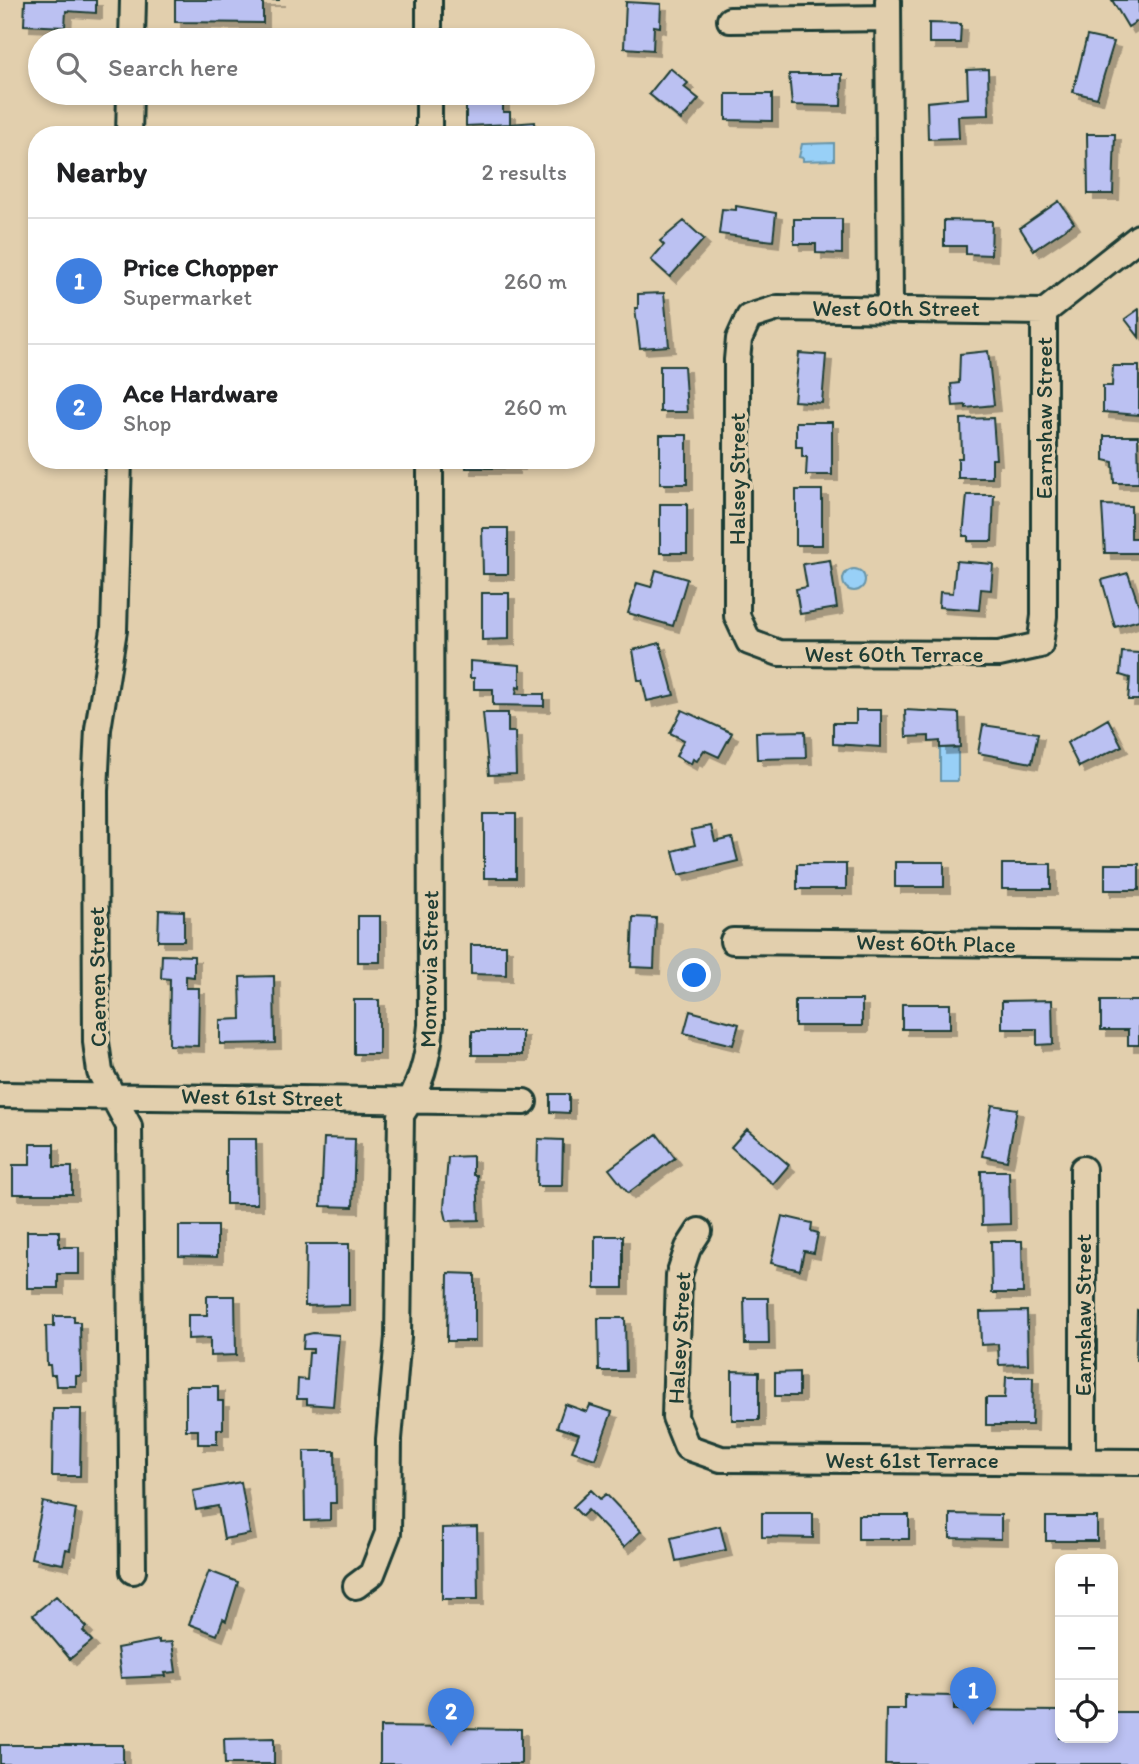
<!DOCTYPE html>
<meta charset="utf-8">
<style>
body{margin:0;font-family:Itim,sans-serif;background:#f6f6f6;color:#202124}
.controls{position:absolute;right:21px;bottom:21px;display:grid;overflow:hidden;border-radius:14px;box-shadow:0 4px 10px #0003}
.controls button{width:63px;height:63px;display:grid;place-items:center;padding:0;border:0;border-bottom:2px solid #e0e0e0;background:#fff;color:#202124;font:35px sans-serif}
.you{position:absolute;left:695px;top:976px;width:24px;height:24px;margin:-18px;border:5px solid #fff;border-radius:50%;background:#1a73e8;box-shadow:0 0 0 10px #1a73e833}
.badge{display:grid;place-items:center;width:46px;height:46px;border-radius:50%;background:#1f6fb2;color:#fff;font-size:23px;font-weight:700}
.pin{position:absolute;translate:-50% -58px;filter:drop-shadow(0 2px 4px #0008)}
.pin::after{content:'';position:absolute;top:37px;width:24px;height:21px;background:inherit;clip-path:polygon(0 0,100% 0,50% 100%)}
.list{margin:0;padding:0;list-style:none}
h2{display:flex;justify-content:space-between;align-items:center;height:91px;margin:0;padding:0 28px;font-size:30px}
h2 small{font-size:23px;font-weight:400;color:#757577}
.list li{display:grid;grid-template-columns:46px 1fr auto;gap:21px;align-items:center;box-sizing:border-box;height:126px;padding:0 28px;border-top:2px solid #e0e0e0}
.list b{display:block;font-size:26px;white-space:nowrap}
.list p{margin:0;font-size:23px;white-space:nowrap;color:#757577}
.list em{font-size:23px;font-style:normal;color:#757577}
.icon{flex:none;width:38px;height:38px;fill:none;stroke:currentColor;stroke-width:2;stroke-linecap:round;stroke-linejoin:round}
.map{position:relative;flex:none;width:1139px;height:1764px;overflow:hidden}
.search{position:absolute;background:#fff;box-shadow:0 4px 10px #0003;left:28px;top:28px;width:567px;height:77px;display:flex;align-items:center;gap:18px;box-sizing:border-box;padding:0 24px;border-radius:38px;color:#757577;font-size:26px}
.panel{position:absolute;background:#fff;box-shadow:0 4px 10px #0003;left:28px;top:126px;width:567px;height:343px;border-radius:28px}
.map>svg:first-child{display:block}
.water{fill:#98d0f7;stroke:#6895a9;stroke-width:2}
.building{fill:#bbc1f2;stroke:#1f3d34;stroke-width:2;filter:url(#shadow)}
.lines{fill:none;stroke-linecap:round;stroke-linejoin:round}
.street-casing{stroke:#1f3d34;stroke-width:30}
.street{stroke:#e2cfad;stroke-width:24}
.labels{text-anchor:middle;stroke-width:7;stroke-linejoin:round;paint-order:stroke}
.street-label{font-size:23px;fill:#1f3d34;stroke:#e2cfad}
</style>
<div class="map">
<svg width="1139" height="1764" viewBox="0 0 1139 1764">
<defs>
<filter id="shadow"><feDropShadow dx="6" dy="6" stdDeviation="0" flood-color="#0004"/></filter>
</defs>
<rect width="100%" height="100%" fill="#e2cfad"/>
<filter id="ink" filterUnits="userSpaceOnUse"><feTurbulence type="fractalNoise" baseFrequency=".0143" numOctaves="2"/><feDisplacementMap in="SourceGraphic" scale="14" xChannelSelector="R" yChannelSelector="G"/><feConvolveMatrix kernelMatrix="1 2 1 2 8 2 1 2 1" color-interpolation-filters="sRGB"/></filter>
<g filter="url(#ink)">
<path class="water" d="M 834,143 L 834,160 L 803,161 L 803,158 L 799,157 L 802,144 Z
M843 580a11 11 0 1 1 22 0a11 11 0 1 1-22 0Z
M 940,748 L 958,748 L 958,781 L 940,781 Z"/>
<path class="building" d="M 25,0 L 96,0 L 96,13 L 66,11 L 65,27 L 24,25 Z
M 175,0 L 280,0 L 263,0 L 263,23 L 175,22 Z
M 1112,0 L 1139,0 L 1139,20 L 1128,27 Z
M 626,2 L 661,4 L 660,27 L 654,26 L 653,50 L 624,48 Z
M 929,23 L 961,24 L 960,43 L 929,43 Z
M 1087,36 L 1114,42 L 1097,98 L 1073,92 Z
M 670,68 L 688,83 L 684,87 L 699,99 L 681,120 L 649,94 Z
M 988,69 L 989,115 L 958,116 L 959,138 L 928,139 L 927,102 L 968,98 L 967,70 Z
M 789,74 L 842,74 L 841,106 L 792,105 Z
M 726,94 L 772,94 L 772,121 L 726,120 Z
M 466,99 L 503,99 L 503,112 L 510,112 L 510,124 L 466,126 Z
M 535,122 L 535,135 L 510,135 L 510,124 Z
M 1087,134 L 1115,134 L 1113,194 L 1088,194 Z
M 1059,201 L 1074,223 L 1034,250 L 1020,228 Z
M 736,206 L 776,213 L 773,241 L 719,234 L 722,209 L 736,210 Z
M 794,219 L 842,219 L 842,254 L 816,253 L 816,244 L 794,244 Z
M 944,220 L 992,221 L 991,255 L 966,254 L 966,246 L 944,246 Z
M 684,221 L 704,239 L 670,277 L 651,260 L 664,245 L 660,241 Z
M 664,293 L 669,346 L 640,348 L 635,308 L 638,308 L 638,294 Z
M 1139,309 L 1139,337 L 1125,319 Z
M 988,351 L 994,405 L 966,408 L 966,405 L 953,406 L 951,384 L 959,383 L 960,354 Z
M 799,353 L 826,355 L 822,403 L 794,401 Z
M 660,366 L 684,366 L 687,412 L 660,412 Z
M 1113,366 L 1139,366 L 1139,415 L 1103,412 L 1103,386 L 1112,386 Z
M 993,418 L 996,459 L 992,459 L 992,478 L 958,478 L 958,458 L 962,458 L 961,419 Z
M 796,422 L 832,422 L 832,475 L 806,475 L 807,457 L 802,457 L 802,447 L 796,447 Z
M 660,435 L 687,435 L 687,484 L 660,484 Z
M 1104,436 L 1138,436 L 1139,483 L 1114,483 L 1113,462 L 1104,460 Z
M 466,460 L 519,460 L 519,464 L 513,464 L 513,468 L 466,468 Z
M 796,490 L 822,490 L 822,545 L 796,545 Z
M 967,495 L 994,495 L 992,541 L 968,541 L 968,536 L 963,536 Z
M 660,504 L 687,504 L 687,553 L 660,553 Z
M 1102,505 L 1131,506 L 1131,538 L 1139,538 L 1139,553 L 1105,553 Z
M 482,528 L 508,528 L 508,574 L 483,574 Z
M 830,560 L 837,608 L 800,614 L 796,589 L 807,587 L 803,564 Z
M 956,561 L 993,564 L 991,590 L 981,589 L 979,610 L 939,607 L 940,592 L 953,593 Z
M 656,570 L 687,579 L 673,626 L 628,613 L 637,583 L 651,587 Z
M 1128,573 L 1139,606 L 1139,620 L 1115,627 L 1102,580 Z
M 482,593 L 509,593 L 509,639 L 482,640 Z
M 660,643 L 674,695 L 647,701 L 642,680 L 638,680 L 633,650 Z
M 1122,652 L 1139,653 L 1139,700 L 1128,700 L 1130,678 L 1120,675 Z
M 470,661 L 520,665 L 520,688 L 517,687 L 516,694 L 544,694 L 544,706 L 493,705 L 493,689 L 474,689 L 474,678 L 470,678 Z
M 682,710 L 732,733 L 719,757 L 704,750 L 697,761 L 693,759 L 691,764 L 676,756 L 684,740 L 670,733 Z
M 856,710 L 881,710 L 881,747 L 833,744 L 833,723 L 856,723 Z
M 905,710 L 959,713 L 960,747 L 940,748 L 940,741 L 929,742 L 929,736 L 906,737 Z
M 483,713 L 508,713 L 508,732 L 515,732 L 516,774 L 489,775 Z
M 1108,719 L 1122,746 L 1079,767 L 1067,743 Z
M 983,725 L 1038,733 L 1032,763 L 978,753 Z
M 805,731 L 806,758 L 757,759 L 756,732 Z
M 484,814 L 516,814 L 516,878 L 484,878 Z
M 711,826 L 715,842 L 732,838 L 738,861 L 679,875 L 673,851 L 695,845 L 691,830 Z
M 895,862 L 944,862 L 944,887 L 895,887 Z
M 797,864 L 846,864 L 846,889 L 797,889 Z
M 1002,864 L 1051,864 L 1051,889 L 1002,889 Z
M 1105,864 L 1139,864 L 1139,890 L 1105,890 Z
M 159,910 L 184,911 L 184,941 L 158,941 Z
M 358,916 L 380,916 L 380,962 L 358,962 Z
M 633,917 L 656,918 L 654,968 L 631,967 Z
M 471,945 L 506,945 L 506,975 L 471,974 Z
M 162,955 L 194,956 L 194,977 L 186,976 L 186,988 L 199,988 L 198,1046 L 169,1045 L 170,979 L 161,978 Z
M 274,976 L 275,1043 L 220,1044 L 220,1020 L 241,1019 L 240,977 Z
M 354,1000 L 379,1000 L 379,1054 L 354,1054 Z
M 795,1000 L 862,1000 L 862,1026 L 795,1026 Z
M 1052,1000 L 1053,1044 L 1037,1045 L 1037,1029 L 1002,1029 L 1002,1001 Z
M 1101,1001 L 1139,1001 L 1139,1045 L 1128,1045 L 1128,1030 L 1101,1030 Z
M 902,1004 L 950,1004 L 950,1029 L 902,1029 Z
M 690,1011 L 739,1024 L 733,1045 L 684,1033 Z
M 472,1031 L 522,1031 L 522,1055 L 472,1055 Z
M 550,1094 L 569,1094 L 569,1113 L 550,1112 Z
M 992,1105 L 1017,1109 L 1007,1161 L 982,1156 Z
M 747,1129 L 789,1165 L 773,1184 L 731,1147 Z
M 657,1134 L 675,1158 L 628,1193 L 609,1169 Z
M 324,1138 L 355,1139 L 353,1207 L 321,1206 Z
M 226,1139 L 256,1139 L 257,1204 L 226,1204 Z
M 538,1139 L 563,1140 L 562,1186 L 537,1186 Z
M 30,1144 L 54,1144 L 54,1167 L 72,1167 L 72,1194 L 13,1194 L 13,1165 L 30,1165 Z
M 473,1156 L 473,1175 L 477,1175 L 479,1220 L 447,1221 L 444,1208 L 448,1157 Z
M 981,1171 L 1009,1171 L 1010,1224 L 982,1225 Z
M 782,1216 L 812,1223 L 811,1231 L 818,1233 L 814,1253 L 804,1251 L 800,1270 L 771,1263 Z
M 179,1226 L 217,1226 L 217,1257 L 179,1256 Z
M 27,1231 L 59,1231 L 59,1247 L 79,1247 L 79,1274 L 58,1274 L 58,1288 L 27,1288 Z
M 595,1236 L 623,1236 L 623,1288 L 595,1288 Z
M 991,1241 L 1022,1241 L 1023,1293 L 992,1293 Z
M 306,1244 L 349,1244 L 349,1305 L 305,1306 Z
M 448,1273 L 475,1274 L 475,1341 L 447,1341 Z
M 207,1296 L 235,1296 L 236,1355 L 210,1356 L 210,1338 L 188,1339 L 188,1315 L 207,1315 Z
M 744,1298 L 768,1298 L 769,1344 L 745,1344 Z
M 1137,1310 L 1139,1311 L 1139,1360 L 1136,1360 Z
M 1027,1311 L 1028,1364 L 999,1365 L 998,1344 L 981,1345 L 980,1312 Z
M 54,1316 L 74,1316 L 74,1322 L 80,1322 L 81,1376 L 76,1376 L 76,1386 L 56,1386 L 55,1375 L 51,1375 L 50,1365 L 47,1365 L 46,1326 L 54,1326 Z
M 598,1318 L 625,1318 L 626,1371 L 599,1371 Z
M 313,1333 L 339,1335 L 333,1406 L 307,1404 L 307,1399 L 297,1399 L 298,1379 L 307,1380 L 309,1353 L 313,1353 L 313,1349 L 303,1349 L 304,1335 Z
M 732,1371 L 759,1372 L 759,1420 L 732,1420 Z
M 799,1372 L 799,1396 L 775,1396 L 775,1373 Z
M 1006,1377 L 1033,1377 L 1032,1425 L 986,1425 L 986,1398 L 1005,1398 Z
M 186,1386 L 218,1386 L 218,1401 L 223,1401 L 223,1429 L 217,1429 L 217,1444 L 198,1444 L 198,1430 L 186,1430 Z
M 565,1404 L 587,1412 L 590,1405 L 612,1412 L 595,1459 L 572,1451 L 579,1434 L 557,1427 Z
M 53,1409 L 81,1409 L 80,1476 L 52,1476 Z
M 304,1451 L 335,1451 L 336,1503 L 330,1503 L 330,1520 L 305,1521 Z
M 241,1482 L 250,1534 L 224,1539 L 218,1506 L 196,1510 L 193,1491 Z
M 591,1490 L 600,1499 L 606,1494 L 641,1531 L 624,1547 L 588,1510 L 582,1516 L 573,1507 Z
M 43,1502 L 76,1509 L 70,1550 L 66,1549 L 63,1564 L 31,1558 Z
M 762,1513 L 813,1513 L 813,1538 L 762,1537 Z
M 950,1514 L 1001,1515 L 1001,1539 L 950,1538 Z
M 858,1515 L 909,1515 L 909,1539 L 858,1539 Z
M 1046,1517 L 1097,1517 L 1097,1541 L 1046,1541 Z
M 720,1526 L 726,1550 L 676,1561 L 671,1538 Z
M 477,1527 L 478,1599 L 442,1599 L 442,1528 Z
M 209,1571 L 238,1582 L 226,1621 L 223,1619 L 217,1635 L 189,1624 Z
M 56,1596 L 87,1627 L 83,1631 L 92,1641 L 70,1659 L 33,1615 Z
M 159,1640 L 159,1643 L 172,1642 L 176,1672 L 165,1673 L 166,1676 L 121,1678 L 117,1648 Z
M 905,1695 L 954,1696 L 954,1710 L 1060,1711 L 1060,1738 L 1113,1738 L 1113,1712 L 1139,1712 L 1139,1764 L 885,1764 L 886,1709 L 905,1709 Z
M 380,1727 L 521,1729 L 521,1764 L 380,1764 Z
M 274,1738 L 274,1764 L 225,1764 L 224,1739 Z
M 0,1745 L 123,1745 L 123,1764 L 0,1764 Z"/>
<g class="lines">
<defs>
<path id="street" d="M 429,0 L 429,40
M 888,0 L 890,308
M 730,20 L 888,18
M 132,40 L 133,0
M 429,93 L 429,135
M 129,135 L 130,93
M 778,308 L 1044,312 L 1044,616 L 1040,645 L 999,654 L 779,653 L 749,642 L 737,616 L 737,360 L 739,339 L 749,317 Z
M 1044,312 L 1139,237
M 119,460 L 114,630 L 98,729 L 95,791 L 96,1042 L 100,1072 L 129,1126 L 133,1571
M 733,941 L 1139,945
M 0,1095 L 524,1102
M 699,1231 L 688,1248 L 679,1275 L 675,1417 L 687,1447 L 721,1459 L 1139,1462
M 1083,1461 L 1083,1169
M 356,1586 L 372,1574 L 388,1533 L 389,1439 L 398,1337 L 401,1115 C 421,1086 428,1059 431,1025 L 430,460"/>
</defs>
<use href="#street" class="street-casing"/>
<use href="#street" class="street"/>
</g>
</g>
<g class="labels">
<g class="street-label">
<text x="896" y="316">West 60th Street</text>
<text transform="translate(1044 418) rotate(-90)" y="8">Earnshaw Street</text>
<text transform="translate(737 479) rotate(-90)" y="8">Halsey Street</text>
<text x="894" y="662">West 60th Terrace</text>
<text transform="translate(936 943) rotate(1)" y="8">West 60th Place</text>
<text transform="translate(429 969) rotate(-89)" y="8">Monrovia Street</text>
<text transform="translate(97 977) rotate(-91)" y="8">Caenen Street</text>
<text transform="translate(262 1097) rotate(1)" y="8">West 61st Street</text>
<text transform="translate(1083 1315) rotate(-90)" y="8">Earnshaw Street</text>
<text transform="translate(679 1338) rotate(-87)" y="8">Halsey Street</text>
<text x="912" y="1468">West 61st Terrace</text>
</g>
</g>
</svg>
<div class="controls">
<button>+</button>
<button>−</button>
<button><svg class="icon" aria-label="locate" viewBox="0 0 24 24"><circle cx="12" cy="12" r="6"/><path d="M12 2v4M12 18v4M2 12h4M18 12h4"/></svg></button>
</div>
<div class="you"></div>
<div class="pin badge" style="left:973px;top:1725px;background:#3f7fe0">1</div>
<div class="pin badge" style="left:451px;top:1746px;background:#3f7fe0">2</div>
<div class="search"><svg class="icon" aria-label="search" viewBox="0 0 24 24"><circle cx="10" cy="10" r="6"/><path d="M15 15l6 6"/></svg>Search here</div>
<section class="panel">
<h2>Nearby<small>2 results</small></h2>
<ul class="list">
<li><span class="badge" style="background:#3f7fe0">1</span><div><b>Price Chopper</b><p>Supermarket</p></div><em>260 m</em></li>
<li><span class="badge" style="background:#3f7fe0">2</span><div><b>Ace Hardware</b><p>Shop</p></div><em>260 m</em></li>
</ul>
</section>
</div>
